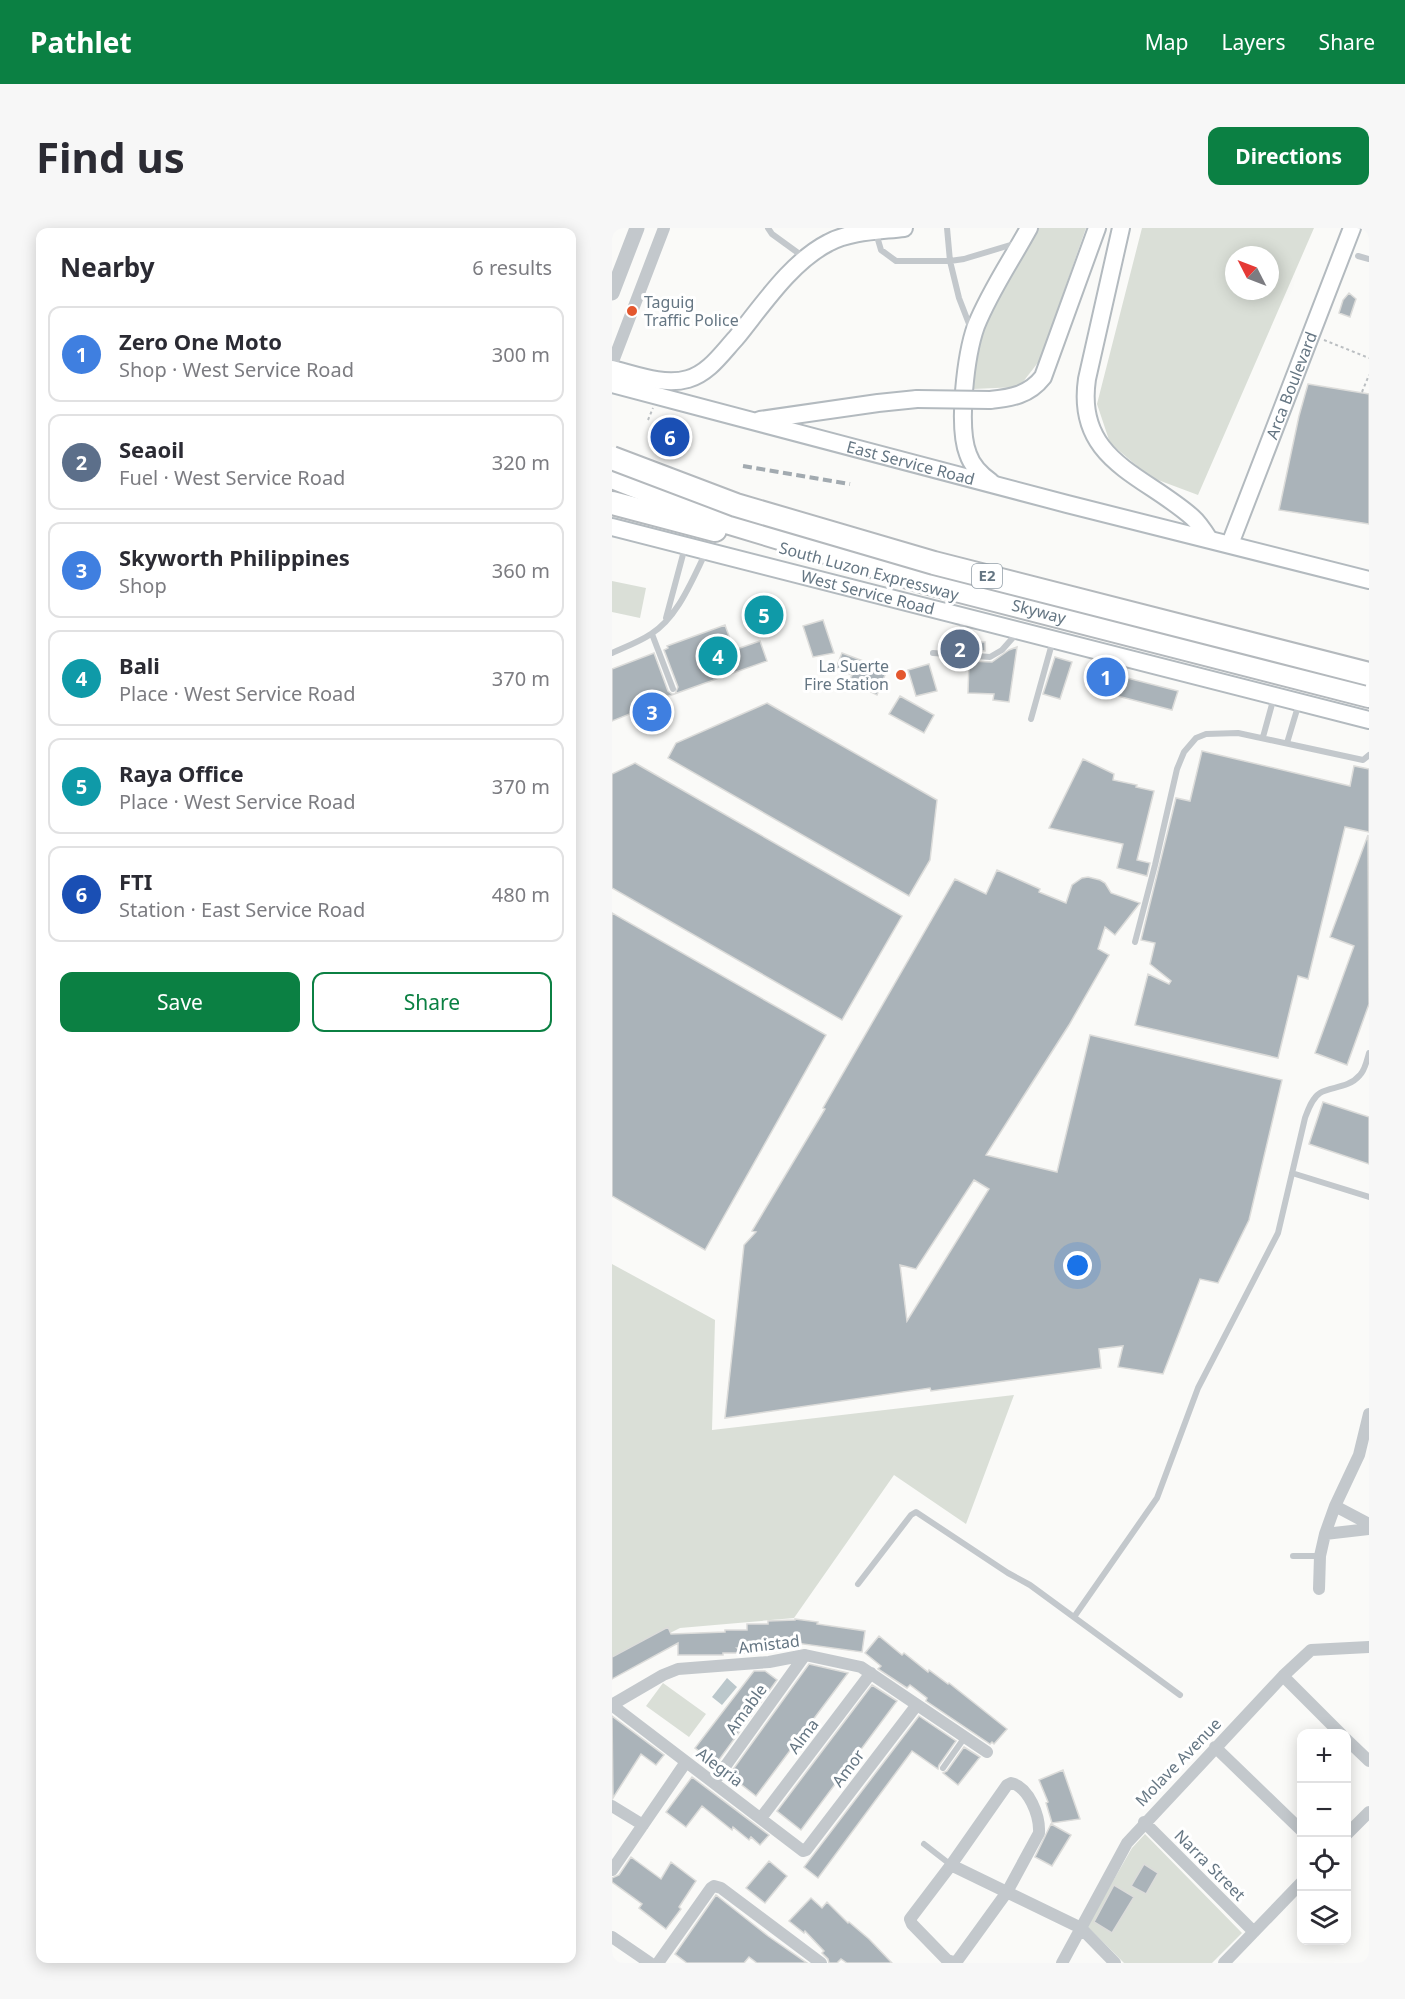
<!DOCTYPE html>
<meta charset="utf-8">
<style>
body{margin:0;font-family:"Noto Sans",sans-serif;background:#f7f7f7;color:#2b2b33}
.controls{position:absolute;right:18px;bottom:18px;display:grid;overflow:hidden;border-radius:12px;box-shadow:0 3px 15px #0003}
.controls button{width:54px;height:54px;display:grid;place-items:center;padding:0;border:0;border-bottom:2px solid #e1e1e2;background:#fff;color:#2b2b33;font:30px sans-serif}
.compass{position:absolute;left:613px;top:18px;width:54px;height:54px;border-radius:50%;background:#fff;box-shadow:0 3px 15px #0003;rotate:312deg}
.you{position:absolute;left:466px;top:1038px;width:21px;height:21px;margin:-15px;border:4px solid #fff;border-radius:50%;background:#1a73e8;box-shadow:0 0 0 9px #1a73e833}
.badge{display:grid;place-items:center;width:39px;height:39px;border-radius:50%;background:#0b8043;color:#fff;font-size:20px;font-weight:700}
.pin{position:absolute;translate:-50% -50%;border:3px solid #fff;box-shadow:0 2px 6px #0006}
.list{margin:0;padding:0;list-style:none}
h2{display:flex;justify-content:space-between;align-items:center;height:78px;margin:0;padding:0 24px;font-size:26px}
h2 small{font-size:20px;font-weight:400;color:#7c7c81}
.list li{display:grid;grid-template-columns:39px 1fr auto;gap:18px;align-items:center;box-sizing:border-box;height:96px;margin:0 12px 12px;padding:0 12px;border:2px solid #e1e1e2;border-radius:12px}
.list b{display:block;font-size:22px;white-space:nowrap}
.list p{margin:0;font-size:20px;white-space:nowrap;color:#7c7c81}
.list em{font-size:20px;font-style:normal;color:#7c7c81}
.actions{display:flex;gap:12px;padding:18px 24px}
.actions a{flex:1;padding:14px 0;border:2px solid #0b8043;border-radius:12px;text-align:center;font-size:21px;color:#0b8043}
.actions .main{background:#0b8043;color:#fff}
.icon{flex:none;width:33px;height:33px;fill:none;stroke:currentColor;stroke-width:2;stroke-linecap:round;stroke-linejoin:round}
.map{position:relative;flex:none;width:757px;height:1735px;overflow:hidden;border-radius:12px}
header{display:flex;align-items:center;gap:36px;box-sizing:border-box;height:84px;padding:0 30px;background:#0b8043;color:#fff}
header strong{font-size:28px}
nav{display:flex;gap:33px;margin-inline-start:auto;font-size:21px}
.intro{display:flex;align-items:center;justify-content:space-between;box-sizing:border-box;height:144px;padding:0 36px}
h1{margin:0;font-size:42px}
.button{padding:15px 27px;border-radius:12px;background:#0b8043;color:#fff;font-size:21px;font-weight:700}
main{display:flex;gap:36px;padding:0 36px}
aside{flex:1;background:#fff;border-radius:12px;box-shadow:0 3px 15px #0003}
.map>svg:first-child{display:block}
.green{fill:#dadfd7;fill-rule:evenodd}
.water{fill:#bbc7cb}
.building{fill:#aab3b9;stroke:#dcdcda;stroke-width:1.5;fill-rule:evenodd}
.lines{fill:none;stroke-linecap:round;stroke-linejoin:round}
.secondary-casing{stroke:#b3babf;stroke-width:20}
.motorway-casing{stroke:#b4b9bd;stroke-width:26}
.path{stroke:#bbbfc2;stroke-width:2;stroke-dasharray:3 3;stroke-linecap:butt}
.service{stroke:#c3c8cc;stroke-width:6}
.minor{stroke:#c3c8cc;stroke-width:12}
.tertiary{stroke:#c3c8cc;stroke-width:15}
.secondary{stroke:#fff;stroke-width:16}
.motorway{stroke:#fff;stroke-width:22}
.rail{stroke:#a2aab0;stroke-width:4;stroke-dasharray:9 4.5;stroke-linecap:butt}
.secondary-bridge-casing{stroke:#b3babf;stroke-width:20;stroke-linecap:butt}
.motorway-bridge-casing{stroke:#b4b9bd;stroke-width:26;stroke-linecap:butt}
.secondary-bridge{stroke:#fff;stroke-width:16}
.motorway-bridge{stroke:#fff;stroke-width:22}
.poi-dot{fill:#e4572e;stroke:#fff;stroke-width:2}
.labels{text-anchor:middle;stroke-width:6;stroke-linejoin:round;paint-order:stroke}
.shield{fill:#fff;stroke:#939fa8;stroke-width:1.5}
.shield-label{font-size:15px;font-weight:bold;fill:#657683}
.poi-label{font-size:16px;fill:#657683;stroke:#fff;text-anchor:start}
.street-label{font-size:16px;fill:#657683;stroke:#fff}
</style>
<header>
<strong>Pathlet</strong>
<nav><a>Map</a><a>Layers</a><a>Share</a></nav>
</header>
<div class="intro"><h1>Find us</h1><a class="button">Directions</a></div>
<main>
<aside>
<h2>Nearby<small>6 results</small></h2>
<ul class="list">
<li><span class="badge" style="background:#3f7fe0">1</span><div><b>Zero One Moto</b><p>Shop · West Service Road</p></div><em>300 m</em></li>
<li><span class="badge" style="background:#5c6f8a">2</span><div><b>Seaoil</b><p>Fuel · West Service Road</p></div><em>320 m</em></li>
<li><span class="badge" style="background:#3f7fe0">3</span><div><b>Skyworth Philippines</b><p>Shop</p></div><em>360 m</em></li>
<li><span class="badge" style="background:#0f9aa8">4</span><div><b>Bali</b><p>Place · West Service Road</p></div><em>370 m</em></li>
<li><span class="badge" style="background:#0f9aa8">5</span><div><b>Raya Office</b><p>Place · West Service Road</p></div><em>370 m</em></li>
<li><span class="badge" style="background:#1a4fb4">6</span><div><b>FTI</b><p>Station · East Service Road</p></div><em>480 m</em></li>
</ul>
<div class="actions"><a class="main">Save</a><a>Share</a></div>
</aside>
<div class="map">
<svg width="757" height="1735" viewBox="0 0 757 1735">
<rect width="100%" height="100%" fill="#fafaf8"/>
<path class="green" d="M 424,0 L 474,0 L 428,132 L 407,159 L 361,161 L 363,125 L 380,73 Z
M 530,0 L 702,0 L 586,267 L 538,249 L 498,215 L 485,176 ZM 622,27 L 658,27 L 658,63 L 622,63 Z
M 0,353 L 34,360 L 28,390 L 0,384 Z
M 0,1036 L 103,1092 L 100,1202 L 402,1167 L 354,1296 L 282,1247 L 182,1390 L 68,1400 L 0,1434 Z
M 51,1455 L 94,1486 L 77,1509 L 34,1478 Z
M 533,1606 L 630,1705 L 600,1735 L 512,1735 L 475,1698 L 520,1620 Z"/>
<path class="water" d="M 115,1450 L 125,1459 L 110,1477 L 100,1469 Z"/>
<path class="building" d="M 737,65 L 744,71 L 738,89 L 727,85 L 731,72 Z
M 696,156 L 757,166 L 757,296 L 667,282 L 687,188 Z
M 164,371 L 170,395 L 140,404 L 133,380 Z
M 211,392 L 222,425 L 201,429 L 191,398 Z
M 113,397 L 122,422 L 148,413 L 155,433 L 54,469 L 55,471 L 0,493 L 0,441 L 42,425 L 56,463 L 60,466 L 63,466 L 66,459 L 52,422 L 56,420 L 55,418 Z
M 357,414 L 373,414 L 373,423 L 357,422 Z
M 405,419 L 397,474 L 381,472 L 382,466 L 356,465 L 357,433 L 380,434 L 397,422 Z
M 230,425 L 275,442 L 265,467 L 237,453 L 240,447 L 224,440 Z
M 443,429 L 460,434 L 448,471 L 431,466 Z
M 317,436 L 325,463 L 304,468 L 296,442 Z
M 492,444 L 566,463 L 560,482 L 486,463 Z
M 288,468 L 322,487 L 312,505 L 277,486 Z
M 155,475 L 325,572 L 318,632 L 297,668 L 56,530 L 64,515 Z
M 590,523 L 738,558 L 742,538 L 757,541 L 757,604 L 733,599 L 696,751 L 686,748 L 666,830 L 523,797 L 536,746 L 557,756 L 559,753 L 538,736 L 543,715 L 529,712 L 564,570 L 578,573 Z
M 471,531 L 502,546 L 501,552 L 525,557 L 524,559 L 542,563 L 525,632 L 538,635 L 535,648 L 505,640 L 511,616 L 437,600 Z
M 23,535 L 290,688 L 230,792 L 0,660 L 0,546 Z
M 756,607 L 757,776 L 735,837 L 703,825 L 742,718 L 718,709 Z
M 385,642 L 428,661 L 427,664 L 454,675 L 460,657 L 470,650 L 476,649 L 488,652 L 493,655 L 499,665 L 528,675 L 503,707 L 493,699 L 486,721 L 497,727 L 457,797 L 374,927 L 445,944 L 478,807 L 670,852 L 637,992 L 606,1055 L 588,1051 L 551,1146 L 506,1139 L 511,1118 L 487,1121 L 489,1140 L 319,1163 L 318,1160 L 113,1190 L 132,1017 L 144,1004 L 140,1003 L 213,881 L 211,880 L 343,651 L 374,666 ZM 362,952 L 377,961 L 295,1093 L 288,1037 L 304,1041 Z
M 0,685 L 214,807 L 93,1022 L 0,968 Z
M 711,874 L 757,889 L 757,936 L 697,916 Z
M 183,1391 L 206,1394 L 205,1396 L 253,1403 L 250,1424 L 177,1414 L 177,1416 L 154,1416 L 154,1420 L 125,1420 L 131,1425 L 111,1425 L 111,1427 L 66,1427 L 66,1415 L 0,1451 L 0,1429 L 56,1399 L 59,1406 L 113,1404 L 113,1402 L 135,1402 L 135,1396 L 156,1396 L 156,1393 L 183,1392 Z
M 267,1408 L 290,1427 L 292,1425 L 316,1444 L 317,1442 L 336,1456 L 337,1455 L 395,1501 L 382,1516 L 380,1514 L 378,1516 L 314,1473 L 315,1470 L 298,1457 L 295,1460 L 266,1441 L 269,1438 L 253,1425 Z
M 197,1436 L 236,1445 L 144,1568 L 117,1547 Z
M 142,1443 L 153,1443 L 165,1452 L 104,1536 L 83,1520 Z
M 260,1457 L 285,1473 L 189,1602 L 165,1583 Z
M 0,1488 L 52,1527 L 44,1537 L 29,1526 L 1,1570 Z
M 307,1488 L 344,1513 L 327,1537 L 326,1541 L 300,1523 L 206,1650 L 192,1639 Z
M 352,1519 L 368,1529 L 346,1557 L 331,1545 L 335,1543 Z
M 451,1542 L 468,1591 L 440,1595 L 434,1575 L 436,1574 L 427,1552 Z
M 80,1549 L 157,1607 L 148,1617 L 139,1609 L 137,1612 L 121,1599 L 120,1602 L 90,1578 L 74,1599 L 54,1584 Z
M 439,1596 L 459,1607 L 440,1638 L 423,1629 Z
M 19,1629 L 49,1651 L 59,1634 L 84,1653 L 67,1679 L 69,1681 L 54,1701 L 27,1680 L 30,1676 L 0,1654 L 0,1650 L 7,1647 Z
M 157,1633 L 175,1648 L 153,1675 L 134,1660 Z
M 532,1636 L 546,1645 L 534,1666 L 519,1658 Z
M 502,1657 L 522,1669 L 500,1705 L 482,1694 Z
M 104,1667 L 156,1708 L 195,1735 L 145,1735 L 137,1729 L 132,1735 L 75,1735 L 63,1726 Z
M 199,1670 L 210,1680 L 215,1674 L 236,1695 L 237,1694 L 257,1711 L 280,1735 L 235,1735 L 229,1731 L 225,1735 L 217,1735 L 216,1731 L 210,1725 L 212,1723 L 193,1703 L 192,1705 L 177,1693 Z"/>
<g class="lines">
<defs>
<g id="secondary">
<path d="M 509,0 L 475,151 C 463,232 531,246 580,289 C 587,295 592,303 597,311"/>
<path d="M 0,141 C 24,147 52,158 76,151 C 97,145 110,125 124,110 C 150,78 179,34 216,15 C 238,3 267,3 292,0"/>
<path id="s1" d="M 0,156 L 455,276 L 757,352"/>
<path d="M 378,172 C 399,170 417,167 431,149 L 485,0"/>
<path d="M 148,192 L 266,175 L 305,171"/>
<path d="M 379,254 C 369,247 360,238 356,226 C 345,198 354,126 364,98 C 378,63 399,33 417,0"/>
<path id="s2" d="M 0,299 L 757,492"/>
<path id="s3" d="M 618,316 L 740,0"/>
</g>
<g id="motorway">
<path id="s4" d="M 0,249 L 118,295 L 313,354 L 757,468"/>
<path d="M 0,275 L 103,302"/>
</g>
</defs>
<use href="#secondary" class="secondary-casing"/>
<use href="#motorway" class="motorway-casing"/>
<path class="path" d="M 712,112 L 757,130
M 750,164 L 757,147
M 36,192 L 41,180"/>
<path class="service" d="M 156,0 L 160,6 L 193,30
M 335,0 L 338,33 L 347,70 L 359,101
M 264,5 L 269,22 L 284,33 L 338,33 L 352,31 L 405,15
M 746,28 L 757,31
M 54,390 L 73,319
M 40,406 L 61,461
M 0,425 C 13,419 27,414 39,406 C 66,389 80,352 94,324
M 321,425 L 378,429 L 390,422 L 406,404
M 349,428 L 351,390
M 419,491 L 441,412
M 651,509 L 662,469
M 675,515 L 687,475
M 523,714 L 543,637 L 565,541 L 572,524 L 584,510 L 594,506 L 626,505 L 751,532 L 757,527
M 680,945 L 757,969
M 681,1328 L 708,1328
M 246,1356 L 299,1287 L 304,1284 L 396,1345 L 418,1357 L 568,1467
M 462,1389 L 545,1270 L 586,1160 L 666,1005 L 693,890 C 696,882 700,870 708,865 C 719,858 736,861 748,847 C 753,842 755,832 757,825
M 331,1540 L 353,1509
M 312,1616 L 339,1637"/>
<path class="minor" d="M 0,136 L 52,0
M 723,1278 L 757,1296
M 713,1306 L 757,1301
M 707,1361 L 708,1328 L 713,1306 L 723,1278 L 747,1227 L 757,1186
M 671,1448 L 729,1506
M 304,1478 L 194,1622 L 191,1623 L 1,1478 L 3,1475 L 51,1447 L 66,1441 L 157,1434 L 193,1427 L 249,1439 L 375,1524
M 734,1511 L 757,1533
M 603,1519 L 690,1603
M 102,1554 L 193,1427
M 399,1555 C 417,1559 428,1588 427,1605 L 395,1664 L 345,1733 L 341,1734 L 335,1732 L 300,1696 L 298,1691 L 339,1637 L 395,1557 Z
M 0,1578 L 31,1597
M 149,1590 L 259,1445
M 532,1594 L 642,1704
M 734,1607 L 757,1584
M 339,1637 L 469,1700 L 503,1735
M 0,1642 L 74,1534
M 0,1709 L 38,1735
M 46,1735 L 99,1660 L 102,1658 L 109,1660 L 209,1735
M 450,1735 L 515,1615 L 671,1448 L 699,1422 L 757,1419
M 612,1735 L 690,1654"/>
<path class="tertiary" d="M 0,65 L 25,0"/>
<use href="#secondary" class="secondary"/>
<use href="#motorway" class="motorway"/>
<path class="rail" d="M 131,238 L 238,256"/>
<defs>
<path id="secondary-bridge" d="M 305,171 L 378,172"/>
<path id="motorway-bridge" d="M 0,230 L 124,277 L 322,335 L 757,446"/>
</defs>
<use href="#secondary-bridge" class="secondary-bridge-casing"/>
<use href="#motorway-bridge" class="motorway-bridge-casing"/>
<use href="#secondary-bridge" class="secondary-bridge"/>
<use href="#motorway-bridge" class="motorway-bridge"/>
</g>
<g class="poi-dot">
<circle cx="20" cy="83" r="6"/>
<circle cx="289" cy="447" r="6"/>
</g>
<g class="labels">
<rect class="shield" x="360" y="336" width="30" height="24" rx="4.5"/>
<g class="shield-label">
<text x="375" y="353">E2</text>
</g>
<g class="poi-label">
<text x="32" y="80">Taguig<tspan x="32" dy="18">Traffic Police</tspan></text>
<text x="277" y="444" text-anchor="end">La Suerte<tspan x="277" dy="18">Fire Station</tspan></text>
</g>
<g class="street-label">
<text dy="6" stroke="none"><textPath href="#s3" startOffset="170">Arca Boulevard</textPath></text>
<text dy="6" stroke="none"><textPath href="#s1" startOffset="309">East Service Road</textPath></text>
<text transform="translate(257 343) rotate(15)" y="6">South Luzon Expressway</text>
<text dy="6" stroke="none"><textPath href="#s2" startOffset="264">West Service Road</textPath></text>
<text dy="6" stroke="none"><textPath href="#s4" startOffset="448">Skyway</textPath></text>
<text transform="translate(157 1416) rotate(-7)" y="6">Amistad</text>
<text transform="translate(134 1481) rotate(-54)" y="6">Amable</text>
<text transform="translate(191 1508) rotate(-53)" y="6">Alma</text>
<text transform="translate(566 1534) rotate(-46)" y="6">Molave Avenue</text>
<text transform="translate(108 1539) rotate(37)" y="6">Alegria</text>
<text transform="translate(236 1540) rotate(-53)" y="6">Amor</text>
<text transform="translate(598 1637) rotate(45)" y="6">Narra Street</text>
</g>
</g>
</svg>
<div class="controls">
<button>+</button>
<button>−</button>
<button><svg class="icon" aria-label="locate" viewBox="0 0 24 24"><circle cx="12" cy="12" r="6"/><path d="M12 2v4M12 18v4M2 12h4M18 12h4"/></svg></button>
<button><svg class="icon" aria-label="layers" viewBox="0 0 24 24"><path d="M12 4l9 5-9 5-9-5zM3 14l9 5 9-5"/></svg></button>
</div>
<svg class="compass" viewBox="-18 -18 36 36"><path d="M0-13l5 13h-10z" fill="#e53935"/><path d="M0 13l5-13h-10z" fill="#7c7c81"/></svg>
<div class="you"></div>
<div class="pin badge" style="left:494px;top:449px;background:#3f7fe0">1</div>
<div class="pin badge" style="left:348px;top:421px;background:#5c6f8a">2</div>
<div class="pin badge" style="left:40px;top:484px;background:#3f7fe0">3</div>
<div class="pin badge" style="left:106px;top:428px;background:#0f9aa8">4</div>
<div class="pin badge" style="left:152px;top:387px;background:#0f9aa8">5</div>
<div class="pin badge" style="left:58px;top:209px;background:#1a4fb4">6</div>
</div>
</main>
